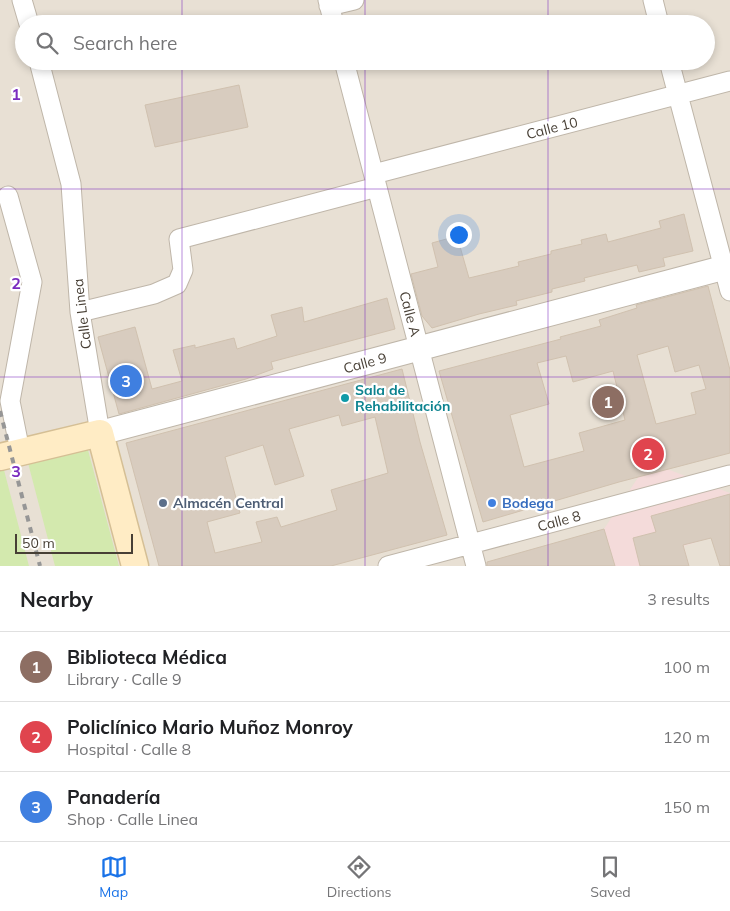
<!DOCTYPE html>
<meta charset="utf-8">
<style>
body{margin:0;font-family:Mulish,sans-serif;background:#f2f2f2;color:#202124}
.scale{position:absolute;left:15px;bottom:12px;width:118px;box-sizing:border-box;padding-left:5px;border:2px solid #473f35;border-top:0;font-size:14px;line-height:18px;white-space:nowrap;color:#473f35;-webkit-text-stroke:4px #fff;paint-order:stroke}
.you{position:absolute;left:458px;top:234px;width:18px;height:18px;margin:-12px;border:4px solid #fff;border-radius:50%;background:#1a73e8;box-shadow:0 0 0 8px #1a73e833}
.badge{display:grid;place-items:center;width:32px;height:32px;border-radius:50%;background:#1a73e8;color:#fff;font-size:16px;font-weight:700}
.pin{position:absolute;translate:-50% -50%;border:2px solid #fff;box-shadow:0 1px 5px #0006}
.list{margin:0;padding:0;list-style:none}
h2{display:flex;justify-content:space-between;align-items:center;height:65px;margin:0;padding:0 20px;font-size:21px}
h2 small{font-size:16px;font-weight:400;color:#757577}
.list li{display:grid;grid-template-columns:32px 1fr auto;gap:15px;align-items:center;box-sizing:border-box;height:70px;padding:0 20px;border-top:1px solid #e0e0e0}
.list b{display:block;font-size:19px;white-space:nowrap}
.list p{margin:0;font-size:16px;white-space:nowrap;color:#757577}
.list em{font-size:16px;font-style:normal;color:#757577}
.icon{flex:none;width:28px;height:28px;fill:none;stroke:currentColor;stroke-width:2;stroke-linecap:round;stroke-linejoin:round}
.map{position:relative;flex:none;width:730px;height:566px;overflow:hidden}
.search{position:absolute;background:#fff;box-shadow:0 2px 8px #0003;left:15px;right:15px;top:15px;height:55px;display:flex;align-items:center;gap:12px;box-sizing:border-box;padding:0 18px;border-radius:28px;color:#757577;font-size:19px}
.sheet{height:275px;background:#fff}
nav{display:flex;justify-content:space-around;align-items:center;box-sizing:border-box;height:70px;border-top:1px solid #e0e0e0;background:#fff;font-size:14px;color:#757577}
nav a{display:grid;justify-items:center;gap:2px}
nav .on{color:#1a73e8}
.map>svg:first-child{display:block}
.residential{fill:#e8e0d4;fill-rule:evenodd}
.medical{fill:#f4dbda}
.green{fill:#d3e9ae}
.building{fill:#d8ccbf;stroke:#d0c1af;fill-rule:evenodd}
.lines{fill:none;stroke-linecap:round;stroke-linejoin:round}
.minor-casing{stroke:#bfb6a9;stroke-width:21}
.tertiary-casing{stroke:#bfb6a9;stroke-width:26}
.secondary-casing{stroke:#d5bf95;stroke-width:29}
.minor{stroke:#fff;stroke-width:19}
.tertiary{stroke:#fff;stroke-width:24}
.secondary{stroke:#ffecc5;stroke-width:26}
.rail{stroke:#969696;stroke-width:4;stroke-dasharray:6 6;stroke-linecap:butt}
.grid{fill:none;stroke:#7b2cbf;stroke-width:1;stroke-opacity:0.55}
.culture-dot{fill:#0f9aa8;stroke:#fff;stroke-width:2}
.service-dot{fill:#5c6f8a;stroke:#fff;stroke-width:2}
.shop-dot{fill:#3f7fe0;stroke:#fff;stroke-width:2}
.labels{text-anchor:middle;stroke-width:4.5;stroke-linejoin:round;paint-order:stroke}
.street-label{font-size:14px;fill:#473f35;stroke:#fff}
.culture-label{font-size:14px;font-weight:bold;fill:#0d838f;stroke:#fff;text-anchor:start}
.service-label{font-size:14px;font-weight:bold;fill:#4e5e75;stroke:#fff;text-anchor:start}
.shop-label{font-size:14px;font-weight:bold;fill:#366cbe;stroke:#fff;text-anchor:start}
.grid-label{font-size:16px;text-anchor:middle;font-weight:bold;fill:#7b2cbf;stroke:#fff;stroke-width:4.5;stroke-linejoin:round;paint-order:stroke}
</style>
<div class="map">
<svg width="730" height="566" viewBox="0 0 730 566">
<rect width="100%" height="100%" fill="#f4efe7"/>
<path class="residential" d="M 0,0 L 730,0 L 730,566 L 0,566 ZM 24,24 L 706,24 L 706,61 L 24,61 Z"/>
<path class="medical" d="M 625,312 L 667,469 L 730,493 L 730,532 L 684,546 L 689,566 L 615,566 L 604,529 L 639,476 L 599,320 Z"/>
<path class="green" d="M 88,450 L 119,566 L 55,566 L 28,463 Z
M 4,470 L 29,566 L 0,566 L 0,471 Z"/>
<path class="building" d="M 239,85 L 248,127 L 155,147 L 145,105 Z
M 684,214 L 693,251 L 663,258 L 665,266 L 639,272 L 637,265 L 584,278 L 585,281 L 552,289 L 552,292 L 516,301 L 517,305 L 479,314 L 432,328 L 422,316 L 411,274 L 438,267 L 432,243 L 457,236 L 469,278 L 519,266 L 518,262 L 551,254 L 551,251 L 582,244 L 581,240 L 606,234 L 608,242 L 661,228 L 659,221 Z
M 708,286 L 730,370 L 730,453 L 619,482 L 483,522 L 439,371 L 561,339 L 560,337 L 601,326 L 599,320 L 637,308 L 636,305 ZM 668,346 L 675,372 L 699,365 L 706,389 L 691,393 L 696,414 L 656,424 L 637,355 ZM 566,356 L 573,382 L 613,371 L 625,420 L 579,433 L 584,451 L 524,467 L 510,415 L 549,404 L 537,363 Z
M 387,298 L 395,329 L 271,362 L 273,369 L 246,379 L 119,414 L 98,337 L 135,327 L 152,389 L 182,381 L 173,350 L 195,345 L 195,348 L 234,338 L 237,349 L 277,336 L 271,315 L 302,307 L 304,322 Z
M 402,369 L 420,442 L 447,535 L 331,566 L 159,566 L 126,443 ZM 339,415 L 342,426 L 375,417 L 388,473 L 331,490 L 337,510 L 281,527 L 277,517 L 256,522 L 262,542 L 215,553 L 207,522 L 240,513 L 225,457 L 263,445 L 275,485 L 304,476 L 289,429 Z
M 730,494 L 730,566 L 720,566 L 711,538 L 683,545 L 689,566 L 640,566 L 633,538 L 656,532 L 651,516 Z
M 604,529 L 615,566 L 487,566 L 487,562 Z"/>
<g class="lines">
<defs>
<path id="minor" d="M 22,0 L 29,24
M 328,0 L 334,24
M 653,0 L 659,24
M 329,6 L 354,0
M 39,61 L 71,184 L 80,312 L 100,433
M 344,61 L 476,566
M 669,61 L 730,291
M 374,174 L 730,81
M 8,196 L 32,282 L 10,401 L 20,451
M 80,312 L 154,294 L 177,284 L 183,270 L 179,239 L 377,187
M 388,566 L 730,475"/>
<path id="tertiary" d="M 100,433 L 730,266"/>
<path id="secondary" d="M 0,457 L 100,433 L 135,566"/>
</defs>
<use href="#minor" class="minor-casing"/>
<use href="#tertiary" class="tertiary-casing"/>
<use href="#secondary" class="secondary-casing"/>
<use href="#minor" class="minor"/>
<use href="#tertiary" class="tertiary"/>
<use href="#secondary" class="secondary"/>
<path class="rail" d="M 0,411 L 40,566"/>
</g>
<path class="grid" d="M 182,0 L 182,24M 365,0 L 365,24M 548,0 L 548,24M 182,61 L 182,566M 365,61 L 365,566M 548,61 L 548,566M 0,189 L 730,189M 0,377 L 730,377"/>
<circle class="culture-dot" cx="345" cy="398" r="5"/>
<circle class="service-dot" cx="163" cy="503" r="5"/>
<circle class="shop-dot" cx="492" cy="503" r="5"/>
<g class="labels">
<g class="street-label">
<text transform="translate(552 128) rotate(-14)" y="5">Calle 10</text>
<text transform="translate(82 314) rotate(-97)" y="5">Calle Linea</text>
<text transform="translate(410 314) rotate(75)" y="5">Calle A</text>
<text transform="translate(365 363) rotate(-15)" y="5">Calle 9</text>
<text transform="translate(559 521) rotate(-15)" y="5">Calle 8</text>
</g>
<g class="culture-label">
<text x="355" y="395">Sala de<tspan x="355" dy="16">Rehabilitación</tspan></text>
</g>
<g class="service-label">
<text x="173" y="508">Almacén Central</text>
</g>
<g class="shop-label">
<text x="502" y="508">Bodega</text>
</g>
</g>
<g class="grid-label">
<text x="16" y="100">1</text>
<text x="16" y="289">2</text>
<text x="16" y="477">3</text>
</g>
</svg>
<div class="scale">50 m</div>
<div class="you"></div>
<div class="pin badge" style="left:608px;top:402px;background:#8d6e63">1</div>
<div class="pin badge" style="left:648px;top:454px;background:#e0444e">2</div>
<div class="pin badge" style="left:126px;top:381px;background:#3f7fe0">3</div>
<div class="search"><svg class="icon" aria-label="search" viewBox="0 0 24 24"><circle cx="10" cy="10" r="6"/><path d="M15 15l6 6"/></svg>Search here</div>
</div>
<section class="sheet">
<h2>Nearby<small>3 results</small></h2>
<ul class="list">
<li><span class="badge" style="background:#8d6e63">1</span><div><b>Biblioteca Médica</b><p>Library · Calle 9</p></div><em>100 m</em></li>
<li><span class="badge" style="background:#e0444e">2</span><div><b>Policlínico Mario Muñoz Monroy</b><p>Hospital · Calle 8</p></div><em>120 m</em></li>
<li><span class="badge" style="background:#3f7fe0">3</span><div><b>Panadería</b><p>Shop · Calle Linea</p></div><em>150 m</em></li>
</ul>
</section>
<nav>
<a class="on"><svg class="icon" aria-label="map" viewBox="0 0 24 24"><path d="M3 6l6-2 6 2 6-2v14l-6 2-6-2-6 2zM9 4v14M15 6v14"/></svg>Map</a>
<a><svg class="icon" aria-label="directions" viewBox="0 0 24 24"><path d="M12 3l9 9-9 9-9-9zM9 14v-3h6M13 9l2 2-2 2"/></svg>Directions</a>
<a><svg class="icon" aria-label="saved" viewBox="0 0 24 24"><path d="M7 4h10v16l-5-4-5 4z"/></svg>Saved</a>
</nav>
